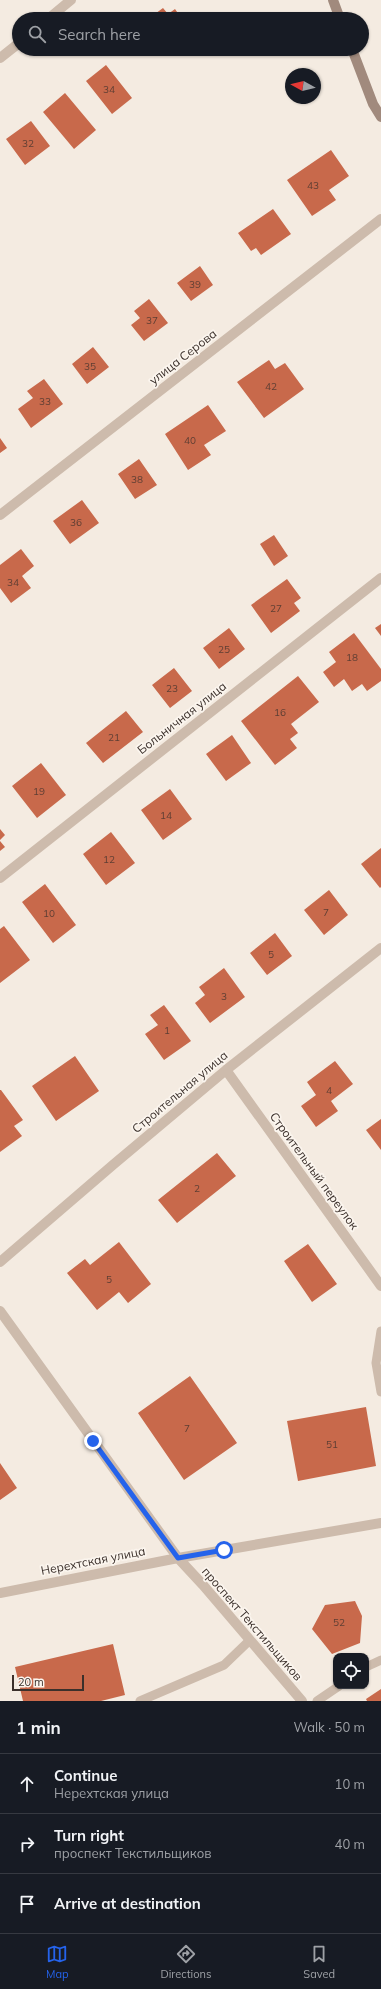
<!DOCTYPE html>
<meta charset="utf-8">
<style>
body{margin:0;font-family:Mulish,sans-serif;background:#20242c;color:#f1f3f6}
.controls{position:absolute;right:12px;bottom:12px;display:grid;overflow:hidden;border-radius:8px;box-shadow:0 1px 3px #0004}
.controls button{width:36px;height:36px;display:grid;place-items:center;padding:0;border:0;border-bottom:1px solid #363941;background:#171b24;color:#f1f3f6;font:20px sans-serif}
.compass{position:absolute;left:285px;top:68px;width:36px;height:36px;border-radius:50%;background:#171b24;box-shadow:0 1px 3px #0004;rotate:278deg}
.scale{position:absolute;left:12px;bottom:10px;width:72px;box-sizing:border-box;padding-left:4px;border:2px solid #3b302b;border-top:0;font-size:11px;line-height:14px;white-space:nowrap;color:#3b302b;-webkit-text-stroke:3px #fbf5ee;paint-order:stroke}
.stop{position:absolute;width:12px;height:12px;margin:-9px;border:3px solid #2563eb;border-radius:50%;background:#fff}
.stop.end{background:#2563eb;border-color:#fff;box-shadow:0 1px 4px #0008}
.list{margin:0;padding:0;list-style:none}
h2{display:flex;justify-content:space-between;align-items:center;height:52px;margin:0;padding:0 16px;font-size:17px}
h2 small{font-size:13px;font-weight:400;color:#9ea1a6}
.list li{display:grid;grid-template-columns:26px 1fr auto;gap:12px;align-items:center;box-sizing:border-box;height:60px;padding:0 16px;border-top:1px solid #363941}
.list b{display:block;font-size:15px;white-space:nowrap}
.list p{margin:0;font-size:13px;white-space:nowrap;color:#9ea1a6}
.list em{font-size:13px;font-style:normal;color:#9ea1a6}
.icon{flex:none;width:22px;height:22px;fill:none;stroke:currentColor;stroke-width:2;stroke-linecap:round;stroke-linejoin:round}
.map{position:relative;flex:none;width:381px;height:1701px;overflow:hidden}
.search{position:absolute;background:#171b24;box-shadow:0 1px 3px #0004;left:12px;right:12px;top:12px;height:44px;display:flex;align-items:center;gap:10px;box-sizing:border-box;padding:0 14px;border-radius:22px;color:#9ea1a6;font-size:15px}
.sheet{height:232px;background:#171b24}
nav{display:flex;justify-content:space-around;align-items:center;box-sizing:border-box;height:56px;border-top:1px solid #363941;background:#171b24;font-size:11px;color:#9ea1a6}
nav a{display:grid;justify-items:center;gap:2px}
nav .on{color:#2563eb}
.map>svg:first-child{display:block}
.building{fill:#c8694b}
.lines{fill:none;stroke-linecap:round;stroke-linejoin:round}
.lane{stroke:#cdbbac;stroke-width:9}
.street{stroke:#cdbbac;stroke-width:10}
.secondary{stroke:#a18a7d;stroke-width:10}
.route{stroke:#2563eb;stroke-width:5}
.labels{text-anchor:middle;stroke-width:3.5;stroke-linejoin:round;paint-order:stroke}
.number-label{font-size:10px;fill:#5e3e33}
.street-label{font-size:12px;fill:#3b302b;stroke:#fbf5ee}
</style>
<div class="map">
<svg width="381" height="1701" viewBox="0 0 381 1701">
<rect width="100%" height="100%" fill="#f4ebe1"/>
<path class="building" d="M 163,8 L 168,14 L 175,9 L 182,19 L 148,19 Z
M 106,65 L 132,98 L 112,114 L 86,81 Z
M 65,93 L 96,130 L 74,149 L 43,112 Z
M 31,121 L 50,146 L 25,165 L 6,139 Z
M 331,150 L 349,176 L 329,190 L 336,200 L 312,216 L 287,180 Z
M 273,209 L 291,234 L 261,255 L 256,248 L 251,251 L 238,233 Z
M 200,266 L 213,285 L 191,301 L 177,283 Z
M 149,299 L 168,323 L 144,341 L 131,325 L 140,318 L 134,311 Z
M 93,347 L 109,367 L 87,384 L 72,364 Z
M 269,360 L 275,369 L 285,363 L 304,389 L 264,418 L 237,382 Z
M 44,379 L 63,404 L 31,428 L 18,409 L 33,398 L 27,391 Z
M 208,405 L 226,431 L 204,445 L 211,455 L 188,470 L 165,434 Z
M 0,438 L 7,448 L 0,453 Z
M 139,459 L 157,485 L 135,499 L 118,474 Z
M 82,500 L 99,523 L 70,544 L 53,521 Z
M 274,535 L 288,556 L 274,566 L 260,544 Z
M 21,549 L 34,566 L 22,576 L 31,588 L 11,603 L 0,588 L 0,565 Z
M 287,579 L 301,598 L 294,603 L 300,611 L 271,633 L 251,605 Z
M 381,624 L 381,636 L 375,628 Z
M 229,628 L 245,649 L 219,669 L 203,648 Z
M 354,633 L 381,669 L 381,681 L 367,691 L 362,684 L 352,691 L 344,679 L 334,687 L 323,672 L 336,662 L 329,652 Z
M 174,668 L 192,691 L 170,708 L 152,685 Z
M 298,676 L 319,702 L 291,724 L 298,733 L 290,739 L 297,748 L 275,765 L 241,721 Z
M 126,711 L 143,732 L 103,763 L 86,743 Z
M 232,735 L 251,763 L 226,781 L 206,754 Z
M 41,763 L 66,795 L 37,818 L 12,786 Z
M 170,789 L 192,819 L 163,840 L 141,810 Z
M 0,829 L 5,835 L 0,840 Z
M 111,832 L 135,863 L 106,885 L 83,854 Z
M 0,841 L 5,847 L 0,851 Z
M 381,848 L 381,887 L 380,888 L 361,864 Z
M 45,884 L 76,925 L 53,943 L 22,902 Z
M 329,890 L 348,915 L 324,935 L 304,910 Z
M 4,926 L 30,960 L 0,983 L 0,929 Z
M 275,933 L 292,956 L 267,975 L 250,953 Z
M 224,968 L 245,997 L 210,1023 L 195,1003 L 205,995 L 199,987 Z
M 164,1005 L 191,1041 L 164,1060 L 145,1034 L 158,1025 L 150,1015 Z
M 75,1056 L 99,1091 L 56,1121 L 32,1086 Z
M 335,1061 L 353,1084 L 331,1101 L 338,1111 L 316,1127 L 301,1106 L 316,1095 L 307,1082 Z
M 0,1090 L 1,1090 L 23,1120 L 14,1126 L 22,1136 L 0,1152 Z
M 381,1119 L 381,1150 L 366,1130 Z
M 217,1153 L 236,1176 L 177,1223 L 158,1200 Z
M 119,1242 L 151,1284 L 128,1303 L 119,1292 L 97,1310 L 67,1273 L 85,1259 L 90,1265 Z
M 308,1244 L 337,1284 L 312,1302 L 284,1261 Z
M 190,1376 L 237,1443 L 184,1480 L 138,1413 Z
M 366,1407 L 376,1466 L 298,1481 L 287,1421 Z
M 0,1463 L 17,1488 L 0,1500 Z
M 355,1601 L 362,1616 L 360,1643 L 332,1654 L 312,1629 L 325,1605 Z
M 113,1644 L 125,1695 L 101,1701 L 23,1701 L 15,1667 Z
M 381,1689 L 381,1701 L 367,1701 L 366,1699 Z"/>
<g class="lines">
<path class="lane" d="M 381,1331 L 376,1363 L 381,1392
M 366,1667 L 381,1660
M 140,1701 L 224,1665 L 250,1640
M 317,1701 L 339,1686"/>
<path class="street" d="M 48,19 L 71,0
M 0,58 L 19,43
M 0,515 L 381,219
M 0,878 L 381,578
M 226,1070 L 381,1286
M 0,1262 L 114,1164 L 226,1070 L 381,948
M 0,1311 L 178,1558 L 203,1585 L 302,1701
M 0,1593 L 178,1558 L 381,1523"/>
<path class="secondary" d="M 333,0 L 340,19
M 352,49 L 373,104 L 381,117"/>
</g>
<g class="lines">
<path class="route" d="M 93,1441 L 178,1558 L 224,1550"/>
</g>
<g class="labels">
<g class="number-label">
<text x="109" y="93">34</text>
<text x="28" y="147">32</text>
<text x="313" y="189">43</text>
<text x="195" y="288">39</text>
<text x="152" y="324">37</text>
<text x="90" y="370">35</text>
<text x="271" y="390">42</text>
<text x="45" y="405">33</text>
<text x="190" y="444">40</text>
<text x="137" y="483">38</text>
<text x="76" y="526">36</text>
<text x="13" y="586">34</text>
<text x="276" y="612">27</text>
<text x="224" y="653">25</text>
<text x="352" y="661">18</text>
<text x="172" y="692">23</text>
<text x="280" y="716">16</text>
<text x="114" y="741">21</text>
<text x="39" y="795">19</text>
<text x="166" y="819">14</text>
<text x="109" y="863">12</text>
<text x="326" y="916">7</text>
<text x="49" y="917">10</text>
<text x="271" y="958">5</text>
<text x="224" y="1000">3</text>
<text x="167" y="1034">1</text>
<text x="329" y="1094">4</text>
<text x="197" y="1192">2</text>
<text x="109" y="1283">5</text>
<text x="187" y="1432">7</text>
<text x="332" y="1448">51</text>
<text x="339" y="1626">52</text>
</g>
<g class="street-label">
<text transform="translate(183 357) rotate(-38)" y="4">улица Серова</text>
<text transform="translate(182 718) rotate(-38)" y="4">Больничная улица</text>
<text transform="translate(180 1092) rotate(-40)" y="4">Строительная улица</text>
<text transform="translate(314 1171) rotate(54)" y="4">Строительный переулок</text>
<text transform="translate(93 1561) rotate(-11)" y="4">Нерехтская улица</text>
<text transform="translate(252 1624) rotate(49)" y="4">проспект Текстильщиков</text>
</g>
</g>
</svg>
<div class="controls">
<button><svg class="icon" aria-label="locate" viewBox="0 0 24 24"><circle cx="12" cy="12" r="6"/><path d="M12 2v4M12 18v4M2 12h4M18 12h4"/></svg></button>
</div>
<svg class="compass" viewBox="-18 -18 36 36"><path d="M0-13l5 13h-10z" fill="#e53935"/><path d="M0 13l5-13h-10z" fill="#9ea1a6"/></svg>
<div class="scale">20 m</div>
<div class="stop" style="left:224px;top:1550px"></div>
<div class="stop end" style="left:93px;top:1441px"></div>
<div class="search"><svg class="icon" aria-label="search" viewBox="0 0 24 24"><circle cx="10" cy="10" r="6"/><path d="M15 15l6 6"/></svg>Search here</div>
</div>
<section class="sheet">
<h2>1 min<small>Walk · 50 m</small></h2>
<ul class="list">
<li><svg class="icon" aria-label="ahead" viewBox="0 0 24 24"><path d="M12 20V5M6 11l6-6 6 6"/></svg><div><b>Continue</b><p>Нерехтская улица</p></div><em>10 m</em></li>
<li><svg class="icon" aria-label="right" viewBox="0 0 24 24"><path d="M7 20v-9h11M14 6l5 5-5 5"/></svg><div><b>Turn right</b><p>проспект Текстильщиков</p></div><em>40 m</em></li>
<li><svg class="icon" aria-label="arrive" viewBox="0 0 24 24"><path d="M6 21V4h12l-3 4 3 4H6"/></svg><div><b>Arrive at destination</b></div></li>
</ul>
</section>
<nav>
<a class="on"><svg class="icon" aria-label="map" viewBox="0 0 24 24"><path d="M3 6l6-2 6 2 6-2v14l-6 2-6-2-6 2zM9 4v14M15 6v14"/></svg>Map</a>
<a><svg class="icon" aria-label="directions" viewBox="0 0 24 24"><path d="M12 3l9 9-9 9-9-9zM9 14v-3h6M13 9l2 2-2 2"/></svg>Directions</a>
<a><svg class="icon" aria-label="saved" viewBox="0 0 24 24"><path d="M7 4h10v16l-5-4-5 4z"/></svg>Saved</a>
</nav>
